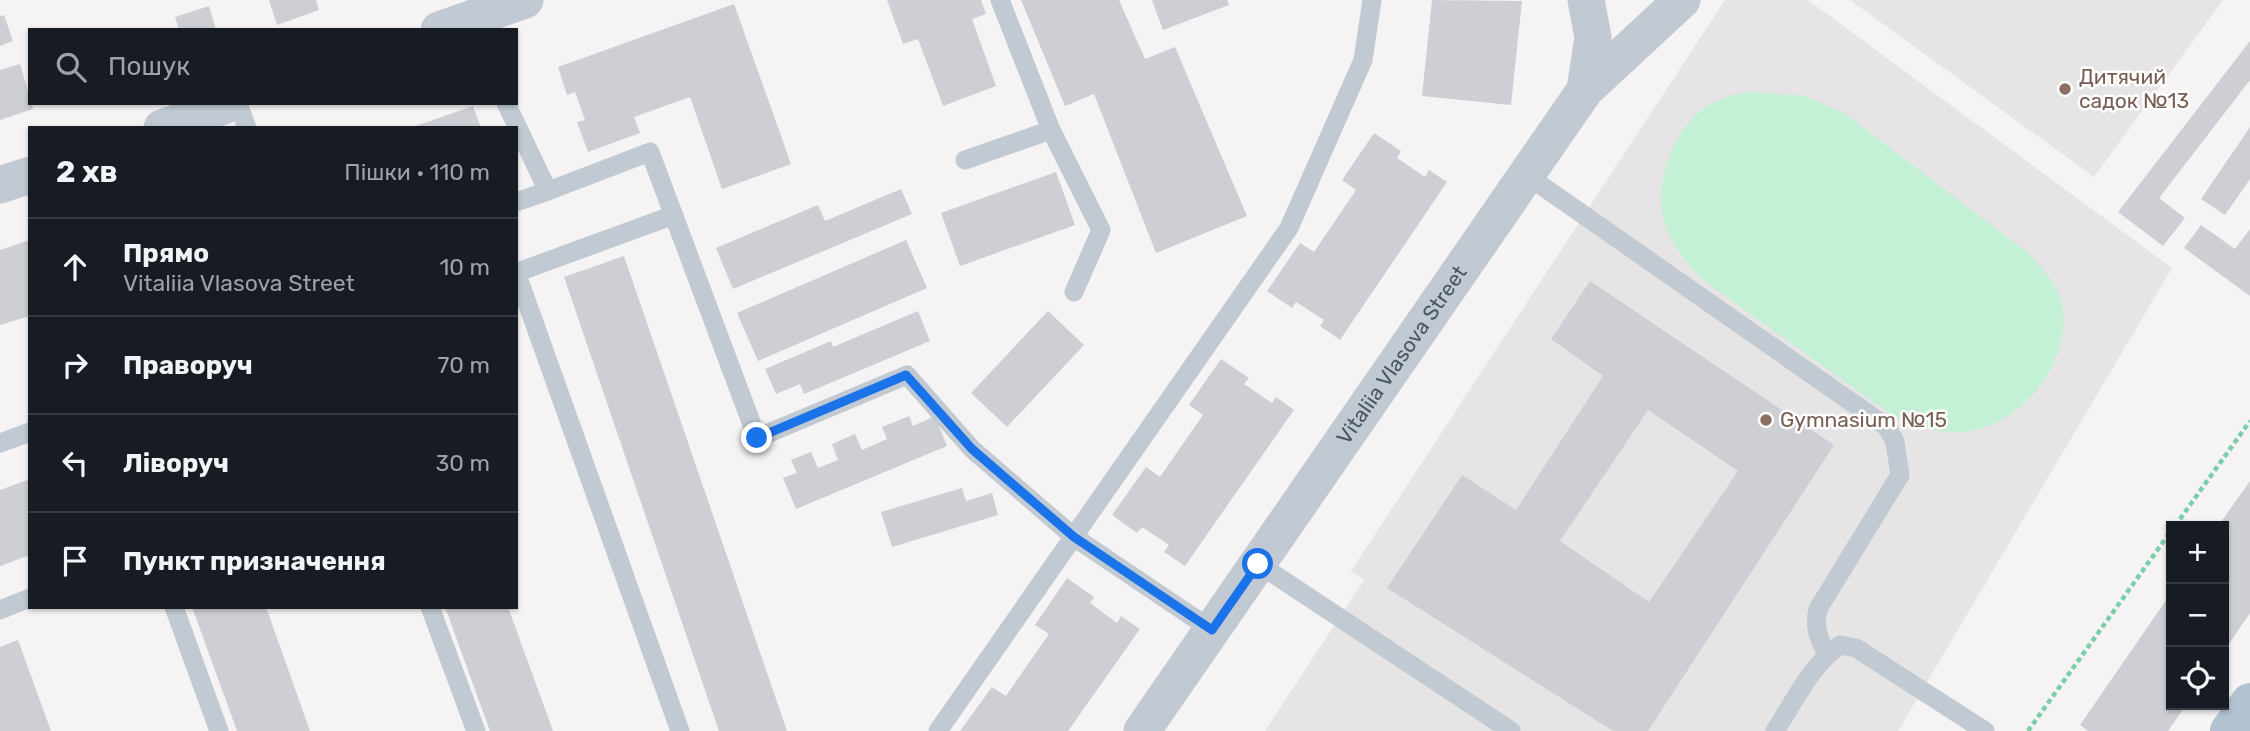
<!DOCTYPE html>
<html lang="uk">
<meta charset="utf-8">
<style>
body{margin:0;font-family:Rubik,sans-serif;background:#20242c;color:#f1f3f6}
.controls{position:absolute;right:21px;bottom:21px;display:grid;overflow:hidden;border-radius:0px;box-shadow:0 2px 5px #0004}
.controls button{width:63px;height:63px;display:grid;place-items:center;padding:0;border:0;border-bottom:2px solid #363941;background:#171b24;color:#f1f3f6;font:35px sans-serif}
.stop{position:absolute;width:21px;height:21px;margin:-16px;border:5px solid #1a73e8;border-radius:50%;background:#fff}
.stop.end{background:#1a73e8;border-color:#fff;box-shadow:0 2px 7px #0008}
.list{margin:0;padding:0;list-style:none}
h2{display:flex;justify-content:space-between;align-items:center;height:91px;margin:0;padding:0 28px;font-size:30px}
h2 small{font-size:23px;font-weight:400;color:#9ea1a6}
.list li{display:grid;grid-template-columns:46px 1fr auto;gap:21px;align-items:center;box-sizing:border-box;height:98px;padding:0 28px;border-top:2px solid #363941}
.list b{display:block;font-size:26px;white-space:nowrap}
.list p{margin:0;font-size:23px;white-space:nowrap;color:#9ea1a6}
.list em{font-size:23px;font-style:normal;color:#9ea1a6}
.icon{flex:none;width:38px;height:38px;fill:none;stroke:currentColor;stroke-width:2;stroke-linecap:round;stroke-linejoin:round}
.map{position:relative;flex:none;width:2250px;height:731px;overflow:hidden}
.search{position:absolute;background:#171b24;box-shadow:0 2px 5px #0004;left:28px;top:28px;width:490px;height:77px;display:flex;align-items:center;gap:18px;box-sizing:border-box;padding:0 24px;border-radius:0px;color:#9ea1a6;font-size:26px}
.panel{position:absolute;background:#171b24;box-shadow:0 2px 5px #0004;left:28px;top:126px;width:490px;height:483px;border-radius:0px}
.map>svg:first-child{display:block}
.education{fill:#e6e4e5}
.green{fill:#c3f1d5}
.building{fill:#cdcfd5;fill-rule:evenodd}
.lines{fill:none;stroke-linecap:round;stroke-linejoin:round}
.path{stroke:#7ad0a6;stroke-width:4.5;stroke-dasharray:5 3.5;stroke-linecap:butt}
.lane{stroke:#c1cad2;stroke-width:19}
.street{stroke:#c1cad2;stroke-width:37}
.primary{stroke:#b3c2d1;stroke-width:38}
.route{stroke:#1a73e8;stroke-width:9}
.education-dot{fill:#8d6e63;stroke:#fff;stroke-width:2.5}
.labels{text-anchor:middle;stroke-width:5;stroke-linejoin:round;paint-order:stroke}
.education-label{font-size:21px;fill:#785e54;stroke:#fff;text-anchor:start}
.street-label{font-size:21px;fill:#4a5661;stroke:#fff}
</style>
<div class="map">
<svg width="2250" height="731" viewBox="0 0 2250 731">
<rect width="100%" height="100%" fill="#f5f3f3"/>
<path class="education" d="M 1725,0 L 1808,0 L 2172,268 L 1898,731 L 1265,731 L 1364,580 L 1351,571 Z
M 1850,0 L 2223,0 L 2094,177 Z"/>
<path class="green" d="M 1748,92 L 1805,96 L 1844,113 L 2028,253 C 2041,268 2056,282 2061,301 C 2075,355 2027,420 1974,430 C 1944,436 1918,428 1892,415 L 1703,280 C 1686,262 1669,242 1663,217 C 1655,183 1674,129 1703,109 C 1717,99 1731,95 1748,92 Z"/>
<path class="building" d="M 269,0 L 316,0 L 319,10 L 277,25 Z
M 887,0 L 981,0 L 986,14 L 972,19 L 996,86 L 943,106 L 918,39 L 903,44 Z
M 1021,0 L 1119,0 L 1145,59 L 1175,47 L 1247,216 L 1156,253 L 1094,94 L 1065,106 Z
M 1152,0 L 1227,0 L 1229,5 L 1163,30 Z
M 1432,0 L 1522,1 L 1511,105 L 1422,96 Z
M 734,4 L 791,164 L 722,189 L 690,97 L 634,117 L 640,133 L 588,152 L 577,122 L 585,120 L 575,92 L 567,95 L 558,67 Z
M 209,6 L 216,30 L 179,30 L 175,17 Z
M 4,15 L 13,41 L 0,46 L 0,16 Z
M 2250,41 L 2250,80 L 2159,198 L 2185,218 L 2163,246 L 2118,212 Z
M 20,64 L 33,109 L 0,120 L 0,70 Z
M 473,106 L 481,128 L 413,128 L 413,127 Z
M 2250,127 L 2250,179 L 2225,215 L 2201,199 Z
M 1374,133 L 1401,151 L 1397,158 L 1425,177 L 1429,170 L 1447,182 L 1340,340 L 1320,326 L 1324,320 L 1296,302 L 1292,308 L 1267,291 L 1300,243 L 1314,252 L 1356,190 L 1342,180 Z
M 1056,172 L 1075,225 L 960,266 L 941,213 Z
M 901,189 L 912,214 L 733,289 L 716,248 L 818,205 L 825,221 Z
M 2201,225 L 2235,249 L 2250,229 L 2250,296 L 2184,248 Z
M 30,240 L 30,316 L 0,325 L 0,250 Z
M 906,240 L 927,288 L 758,361 L 737,313 Z
M 624,256 L 787,731 L 719,731 L 564,277 Z
M 1590,281 L 1834,445 L 1648,731 L 1613,731 L 1387,588 L 1462,475 L 1516,510 L 1603,376 L 1551,339 ZM 1648,410 L 1738,471 L 1649,602 L 1560,541 Z
M 918,311 L 930,341 L 804,394 L 800,384 L 776,394 L 765,369 L 831,341 L 833,347 Z
M 1048,311 L 1084,345 L 1007,427 L 971,393 Z
M 1221,359 L 1249,378 L 1244,384 L 1272,403 L 1276,397 L 1294,410 L 1185,566 L 1164,552 L 1169,545 L 1142,527 L 1137,533 L 1112,515 L 1146,467 L 1160,477 L 1203,415 L 1189,405 Z
M 909,416 L 913,426 L 935,416 L 947,446 L 796,509 L 783,478 L 797,473 L 791,460 L 811,452 L 818,468 L 838,460 L 832,444 L 855,434 L 862,450 L 887,439 L 882,427 Z
M 30,479 L 30,555 L 0,566 L 0,490 Z
M 2250,481 L 2250,613 L 2224,651 L 2224,526 L 2218,526 Z
M 962,488 L 966,501 L 992,493 L 998,515 L 892,547 L 881,512 Z
M 1067,578 L 1094,597 L 1090,603 L 1117,623 L 1121,616 L 1140,629 L 1068,731 L 960,731 L 992,687 L 1006,696 L 1049,634 L 1035,625 Z
M 2171,593 L 2171,705 L 2186,705 L 2168,731 L 2088,731 L 2080,725 Z
M 192,607 L 266,607 L 310,731 L 237,731 Z
M 445,607 L 508,607 L 553,731 L 490,731 Z
M 18,640 L 51,731 L 0,731 L 0,647 Z"/>
<g class="lines">
<path class="path" d="M 2175,526 L 2250,421
M 2028,731 L 2171,531"/>
<path class="lane" d="M 238,103 L 247,128
M 506,103 L 548,191 L 650,152 L 757,438 L 907,375 L 972,449 L 1074,537 L 1212,630
M 1051,130 L 1101,230 L 1074,292
M 965,160 L 1051,130 L 1000,0
M 1525,174 L 1887,427 L 1895,442 L 1900,475 L 1818,609 C 1814,627 1818,638 1827,654
M 516,202 L 548,191
M 516,272 L 680,731
M 518,272 L 674,215
M 0,443 L 30,432
M 1257,563 L 1511,731
M 174,607 L 219,731
M 430,607 L 476,731
M 0,610 L 30,598
M 938,731 L 1289,228 L 1363,60 L 1372,0
M 1775,731 C 1794,702 1811,665 1840,645 L 1856,648 L 1985,731"/>
<g class="street">
<path d="M 439,30 L 525,0"/>
<path d="M 1585,90 L 1593,37 L 1586,0"/>
<path d="M 162,128 L 231,103"/>
<path d="M 0,185 L 30,175"/>
<path id="s1" d="M 1142,731 L 1585,90 L 1682,0"/>
</g>
<path class="primary" d="M 2229,731 L 2250,702"/>
</g>
<g class="lines">
<path class="route" d="M 757,438 L 906,375 L 972,449 L 1074,537 L 1212,630 L 1258,564"/>
</g>
<g class="education-dot">
<circle cx="2065" cy="89" r="7"/>
<circle cx="1766" cy="420" r="7"/>
</g>
<g class="labels">
<g class="education-label">
<text x="2079" y="84">Дитячий<tspan x="2079" dy="24">садок №13</tspan></text>
<text x="1780" y="427">Gymnasium №15</text>
</g>
<g class="street-label">
<text dy="7" stroke="none"><textPath href="#s1" startOffset="457">Vitaliia Vlasova Street</textPath></text>
</g>
</g>
</svg>
<div class="controls">
<button>+</button>
<button>−</button>
<button><svg class="icon" aria-label="locate" viewBox="0 0 24 24"><circle cx="12" cy="12" r="6"/><path d="M12 2v4M12 18v4M2 12h4M18 12h4"/></svg></button>
</div>
<div class="stop" style="left:1258px;top:564px"></div>
<div class="stop end" style="left:757px;top:438px"></div>
<div class="search"><svg class="icon" aria-label="search" viewBox="0 0 24 24"><circle cx="10" cy="10" r="6"/><path d="M15 15l6 6"/></svg>Пошук</div>
<section class="panel">
<h2>2 хв<small>Пішки · 110 m</small></h2>
<ul class="list">
<li><svg class="icon" aria-label="ahead" viewBox="0 0 24 24"><path d="M12 20V5M6 11l6-6 6 6"/></svg><div><b>Прямо</b><p>Vitaliia Vlasova Street</p></div><em>10 m</em></li>
<li><svg class="icon" aria-label="right" viewBox="0 0 24 24"><path d="M7 20v-9h11M14 6l5 5-5 5"/></svg><div><b>Праворуч</b></div><em>70 m</em></li>
<li><svg class="icon" aria-label="left" viewBox="0 0 24 24"><path d="M17 20v-9H6M10 6l-5 5 5 5"/></svg><div><b>Ліворуч</b></div><em>30 m</em></li>
<li><svg class="icon" aria-label="arrive" viewBox="0 0 24 24"><path d="M6 21V4h12l-3 4 3 4H6"/></svg><div><b>Пункт призначення</b></div></li>
</ul>
</section>
</div>
